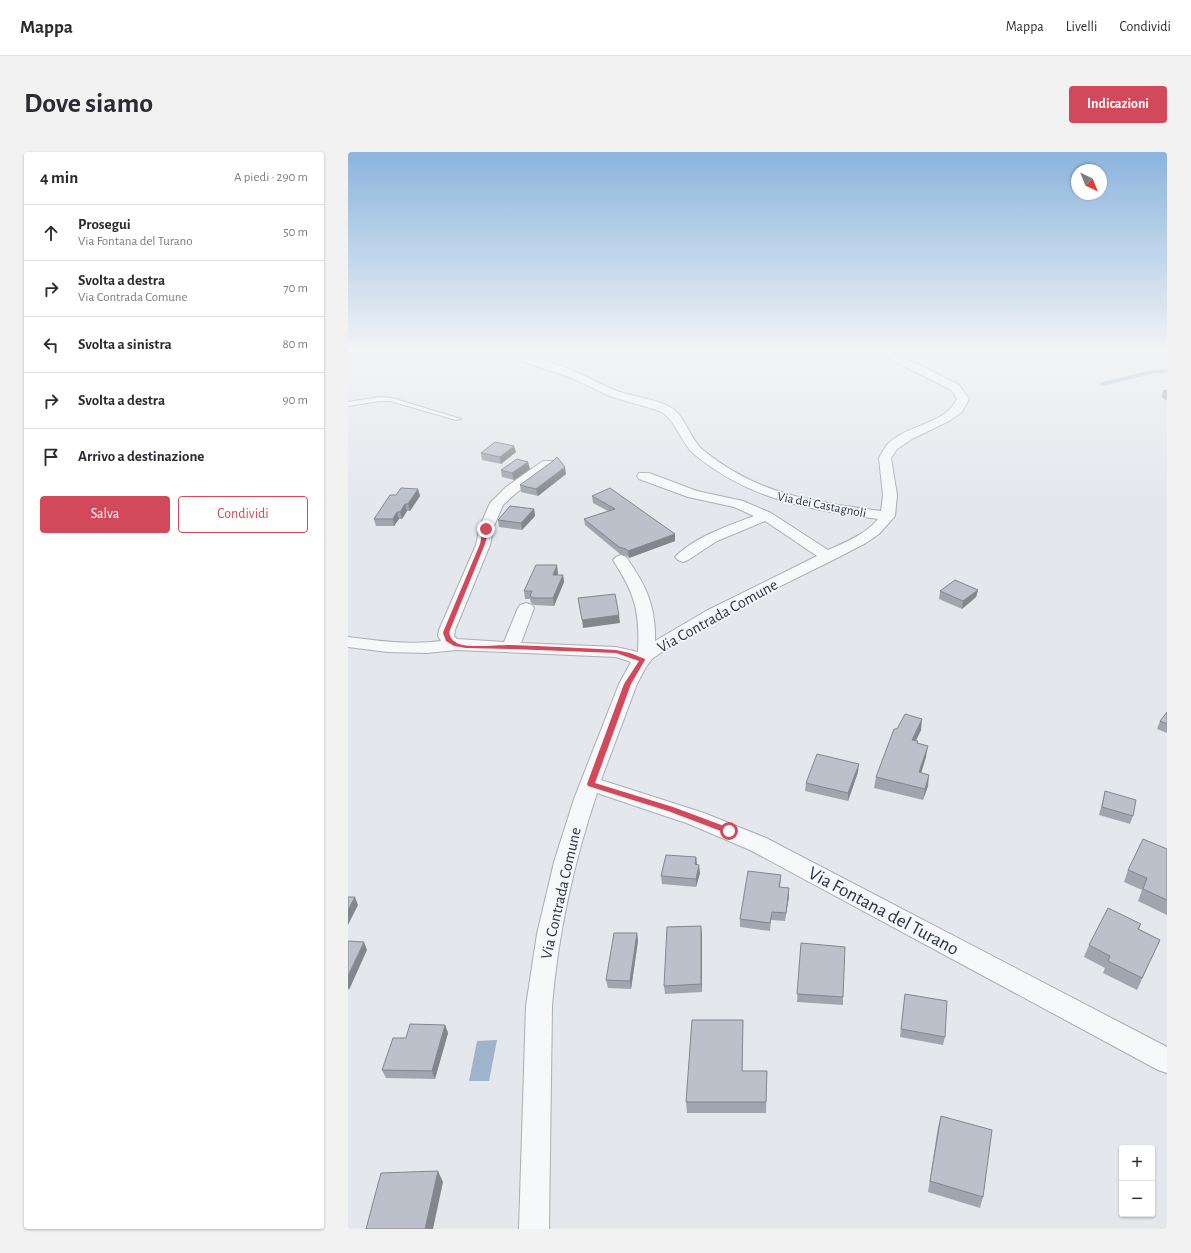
<!DOCTYPE html>
<html lang="it">
<meta charset="utf-8">
<style>
body{margin:0;font-family:"Alegreya Sans",sans-serif;background:#f2f2f3;color:#2b2b33}
.controls{position:absolute;right:12px;bottom:12px;display:grid;overflow:hidden;border-radius:4px;box-shadow:0 1px 3px #0004}
.controls button{width:36px;height:36px;display:grid;place-items:center;padding:0;border:0;border-bottom:1px solid #e1e1e2;background:#fff;color:#2b2b33;font:20px sans-serif}
.compass{position:absolute;left:723px;top:12px;width:36px;height:36px;border-radius:50%;background:#fff;box-shadow:0 1px 3px #0004;rotate:137deg}
.stop{position:absolute;width:12px;height:12px;margin:-9px;border:3px solid #d1495b;border-radius:50%;background:#fff}
.stop.end{background:#d1495b;border-color:#fff;box-shadow:0 1px 4px #0008}
.list{margin:0;padding:0;list-style:none}
h2{display:flex;justify-content:space-between;align-items:center;height:52px;margin:0;padding:0 16px;font-size:17px}
h2 small{font-size:13px;font-weight:400;color:#7c7c81}
.list li{display:grid;grid-template-columns:26px 1fr auto;gap:12px;align-items:center;box-sizing:border-box;height:56px;padding:0 16px;border-top:1px solid #e1e1e2}
.list b{display:block;font-size:15px;white-space:nowrap}
.list p{margin:0;font-size:13px;white-space:nowrap;color:#7c7c81}
.list em{font-size:13px;font-style:normal;color:#7c7c81}
.actions{display:flex;gap:8px;padding:12px 16px}
.actions a{flex:1;padding:9px 0;border:1px solid #d1495b;border-radius:4px;text-align:center;font-size:14px;color:#d1495b}
.actions .main{background:#d1495b;color:#fff}
.icon{flex:none;width:22px;height:22px;fill:none;stroke:currentColor;stroke-width:2;stroke-linecap:round;stroke-linejoin:round}
.map{position:relative;flex:none;width:819px;height:1077px;overflow:hidden;border-radius:4px}
header{display:flex;align-items:center;gap:24px;box-sizing:border-box;height:56px;padding:0 20px;background:#fff;border-bottom:1px solid #e1e1e2}
header strong{font-size:19px}
nav{display:flex;gap:22px;margin-inline-start:auto;font-size:14px}
.intro{display:flex;align-items:center;justify-content:space-between;box-sizing:border-box;height:96px;padding:0 24px}
h1{margin:0;font-size:28px}
.button{padding:10px 18px;border-radius:4px;background:#d1495b;color:#fff;font-size:14px;font-weight:700}
main{display:flex;gap:24px;padding:0 24px}
aside{flex:1;background:#fff;border-radius:4px;box-shadow:0 1px 3px #0004}
.map>svg:first-child{display:block}
.water{fill:#9fb4cc}
.lines{fill:none;stroke-linecap:round;stroke-linejoin:round}
.stream{stroke:#9fb4cc;stroke-width:3.5}
.lane-casing{stroke:#a9aeb7;stroke-width:2}
.street-casing{stroke:#a9aeb7;stroke-width:2}
.lane{fill:#f7f8fa;fill-rule:evenodd}
.street{fill:#f7f8fa;fill-rule:evenodd}
.wall{fill:#a1a5ae}
.shaded-wall{fill:#83868d}
.building{fill:#bbc0ca;stroke:#83868d}
.route{fill:#d1495b}
.labels{text-anchor:middle;stroke-width:3.5;stroke-linejoin:round;paint-order:stroke}
.far-street-label{font-size:13px;fill:#2b3445;stroke:#f4f6f9}
.street-label{font-size:16px;fill:#2b3445;stroke:#f4f6f9}
.near-street-label{font-size:19px;fill:#2b3445;stroke:#f4f6f9}
</style>
<header>
<strong>Mappa</strong>
<nav><a>Mappa</a><a>Livelli</a><a>Condividi</a></nav>
</header>
<div class="intro"><h1>Dove siamo</h1><a class="button">Indicazioni</a></div>
<main>
<aside>
<h2>4 min<small>A piedi · 290 m</small></h2>
<ul class="list">
<li><svg class="icon" aria-label="ahead" viewBox="0 0 24 24"><path d="M12 20V5M6 11l6-6 6 6"/></svg><div><b>Prosegui</b><p>Via Fontana del Turano</p></div><em>50 m</em></li>
<li><svg class="icon" aria-label="right" viewBox="0 0 24 24"><path d="M7 20v-9h11M14 6l5 5-5 5"/></svg><div><b>Svolta a destra</b><p>Via Contrada Comune</p></div><em>70 m</em></li>
<li><svg class="icon" aria-label="left" viewBox="0 0 24 24"><path d="M17 20v-9H6M10 6l-5 5 5 5"/></svg><div><b>Svolta a sinistra</b></div><em>80 m</em></li>
<li><svg class="icon" aria-label="right" viewBox="0 0 24 24"><path d="M7 20v-9h11M14 6l5 5-5 5"/></svg><div><b>Svolta a destra</b></div><em>90 m</em></li>
<li><svg class="icon" aria-label="arrive" viewBox="0 0 24 24"><path d="M6 21V4h12l-3 4 3 4H6"/></svg><div><b>Arrivo a destinazione</b></div></li>
</ul>
<div class="actions"><a class="main">Salva</a><a>Condividi</a></div>
</aside>
<div class="map">
<svg width="819" height="1077" viewBox="0 0 819 1077">
<rect width="100%" height="100%" fill="#e4e7ec"/>
<path class="water" d="M 149,888 L 141,929 L 121,929 L 129,889 Z"/>
<g class="lines">
<path class="stream" d="M 754,232 L 803,220 L 819,219"/>
<defs>
<path id="lane" d="M 32,245 L 44,246 L 113,267 L 108,268 L 42,249 L 32,249 L 0,254 L 0,250 Z"/>
<path id="street" d="M 160,199 L 173,199 L 179,203 C 195,208 212,213 228,220 C 243,226 257,235 272,240 C 287,245 308,247 322,255 C 338,264 341,286 355,298 C 410,343 465,350 533,359 L 535,343 L 531,306 C 533,302 536,297 539,293 C 558,272 597,273 609,247 L 603,238 L 527,199 L 541,199 L 586,220 L 611,233 L 621,247 L 614,260 L 601,269 L 564,287 L 549,297 L 543,306 L 549,343 L 547,364 L 531,382 L 518,391 L 485,408 L 370,465 L 328,490 L 304,507 L 298,515 L 289,532 L 253,628 L 356,661 L 418,686 L 819,895 L 819,921 L 810,918 L 402,698 L 341,672 L 249,641 C 226,710 210,781 204,854 L 201,1077 L 171,1077 L 178,854 L 189,782 L 206,710 L 226,647 L 271,532 L 283,510 L 268,505 L 108,498 L 79,501 L 39,500 L 0,495 L 0,485 C 31,489 62,493 93,489 L 90,484 L 91,478 L 128,393 L 132,374 L 142,351 L 158,335 L 195,309 L 205,309 L 206,312 L 205,315 L 168,341 L 155,353 L 146,374 L 142,393 L 107,478 L 106,484 L 109,487 L 156,490 L 170,456 L 172,453 L 178,451 L 184,453 L 186,456 L 173,491 L 268,495 L 290,500 C 292,459 287,442 265,408 L 268,405 L 273,403 L 278,405 C 298,433 308,454 307,489 L 358,459 L 469,404 L 417,369 L 369,389 L 340,408 L 335,410 L 330,408 L 327,405 L 330,402 C 352,383 379,374 406,364 L 386,355 L 340,345 L 291,327 L 289,324 L 291,321 L 301,321 L 349,339 L 395,349 L 423,361 L 480,398 C 498,390 518,382 530,367 C 460,357 404,349 347,303 C 333,292 327,265 311,259 C 295,253 278,250 262,244 C 247,238 233,229 218,224 C 203,218 170,211 160,199 Z"/>
</defs>
<use href="#lane" class="lane-casing"/>
<use href="#street" class="street-casing"/>
<use href="#lane" class="lane"/>
<use href="#street" class="street"/>
</g>
<path class="wall" d="M 794,199 L 813,199 L 813,202 Z
M 819,238 L 819,249 L 813,245 L 815,239 Z
M 168,300 L 153,312 L 134,308 L 133,301 Z
M 182,317 L 166,328 L 154,325 L 153,318 Z
M 218,322 L 190,344 L 173,340 L 172,333 Z
M 70,337 L 72,344 L 62,359 L 59,359 L 54,367 L 51,367 L 46,374 L 28,374 L 26,367 L 48,343 Z
M 244,344 L 327,382 L 327,389 L 281,406 L 279,404 L 272,402 L 237,373 L 236,367 L 260,359 L 245,351 Z
M 186,357 L 187,364 L 174,378 L 151,375 L 150,368 Z
M 210,421 L 210,423 L 215,423 L 216,430 L 206,454 L 186,453 L 183,451 L 182,447 L 177,447 L 176,439 Z
M 630,438 L 628,445 L 614,457 L 591,447 L 592,439 Z
M 819,560 L 819,581 L 809,577 L 812,569 Z
M 549,577 L 573,578 L 568,588 L 578,605 L 573,621 L 580,634 L 575,648 L 526,636 L 528,625 Z
M 510,620 L 500,649 L 457,639 L 458,631 Z
M 757,639 L 785,664 L 782,672 L 751,663 Z
M 819,697 L 819,763 L 790,749 L 794,738 L 776,730 L 780,718 Z
M 348,705 L 349,713 L 352,721 L 348,735 L 314,732 L 313,724 Z
M 433,723 L 432,735 L 441,736 L 441,744 L 437,769 L 423,768 L 422,779 L 392,775 L 392,767 Z
M 793,772 L 791,777 L 812,788 L 789,838 L 755,821 L 757,816 L 736,805 L 741,793 Z
M 289,781 L 290,789 L 283,837 L 260,836 L 258,828 Z
M 354,782 L 354,840 L 317,842 L 316,834 Z
M 453,791 L 495,845 L 495,853 L 449,850 Z
M 557,842 L 597,885 L 595,893 L 552,885 Z
M 395,868 L 394,919 L 419,919 L 418,961 L 339,961 L 338,950 Z
M 97,873 L 100,881 L 87,927 L 38,926 L 34,918 L 58,886 Z
M 593,964 L 635,1045 L 632,1056 L 580,1040 L 590,975 Z"/>
<path class="shaded-wall" d="M 166,294 L 168,300 L 153,312 L 152,305 Z
M 180,310 L 182,317 L 166,328 L 164,321 Z
M 217,315 L 218,322 L 190,344 L 188,337 Z
M 70,337 L 72,344 L 62,359 L 60,352 Z
M 57,352 L 59,359 L 54,367 L 52,360 Z
M 186,357 L 187,364 L 174,378 L 173,371 Z
M 49,360 L 51,367 L 46,374 L 45,367 Z
M 327,382 L 327,389 L 281,406 L 280,399 Z
M 209,413 L 210,421 L 206,430 L 205,423 Z
M 215,423 L 216,430 L 206,454 L 205,446 Z
M 630,438 L 628,445 L 614,457 L 615,449 Z
M 271,463 L 272,471 L 235,476 L 234,468 Z
M 574,567 L 573,578 L 563,599 L 564,588 Z
M 580,594 L 578,605 L 570,631 L 571,620 Z
M 511,612 L 510,620 L 500,649 L 500,641 Z
M 581,623 L 580,634 L 575,648 L 577,637 Z
M 348,705 L 349,713 L 347,712 Z
M 351,713 L 352,721 L 348,735 L 348,727 Z
M 441,736 L 441,744 L 437,769 L 438,761 Z
M 7,745 L 10,753 L 0,773 L 0,758 Z
M 353,774 L 354,782 L 354,840 L 353,832 Z
M 289,781 L 290,789 L 283,837 L 282,829 Z
M 16,790 L 19,798 L 1,838 L 0,836 L 0,824 Z
M 395,868 L 395,880 L 394,931 L 394,919 Z
M 97,873 L 100,881 L 87,927 L 84,919 Z
M 90,1019 L 95,1030 L 85,1077 L 77,1077 Z"/>
<path class="building" d="M 819,238 L 819,241 L 815,239 Z
M 147,290 L 166,294 L 152,305 L 133,301 Z
M 209,305 L 217,315 L 188,337 L 172,333 L 205,309 Z
M 169,307 L 180,310 L 164,321 L 153,318 Z
M 53,336 L 70,337 L 60,352 L 57,352 L 52,360 L 49,360 L 45,367 L 26,367 L 42,343 L 48,343 Z
M 262,336 L 327,382 L 280,399 L 278,397 L 271,395 L 236,367 L 267,357 L 244,344 Z
M 162,354 L 186,357 L 173,371 L 150,368 Z
M 188,413 L 209,413 L 205,423 L 215,423 L 205,446 L 185,446 L 182,444 L 184,439 L 176,439 Z
M 607,428 L 630,438 L 615,449 L 592,439 Z
M 267,442 L 271,463 L 234,468 L 230,446 Z
M 819,560 L 819,572 L 812,569 Z
M 557,562 L 574,567 L 564,588 L 570,589 L 569,591 L 580,594 L 571,620 L 581,623 L 577,637 L 528,625 L 546,577 L 549,577 Z
M 469,602 L 511,612 L 500,641 L 458,631 Z
M 757,639 L 788,648 L 785,664 L 754,655 Z
M 795,687 L 819,697 L 819,748 L 795,737 L 799,726 L 780,718 Z
M 318,703 L 348,705 L 347,712 L 351,713 L 348,727 L 313,724 Z
M 400,719 L 433,723 L 431,735 L 441,736 L 438,761 L 424,760 L 422,771 L 392,767 Z
M 0,745 L 7,745 L 0,758 Z
M 760,756 L 793,772 L 790,777 L 812,788 L 794,826 L 760,809 L 762,804 L 741,793 Z
M 353,774 L 353,832 L 316,834 L 319,775 Z
M 266,781 L 289,781 L 282,829 L 258,828 Z
M 0,789 L 16,790 L 0,824 Z
M 453,791 L 497,795 L 495,845 L 449,842 Z
M 557,842 L 599,849 L 597,885 L 553,877 Z
M 344,868 L 395,868 L 394,919 L 419,919 L 418,950 L 338,950 Z
M 62,872 L 97,873 L 84,919 L 34,918 L 45,886 L 58,886 Z
M 593,964 L 644,978 L 635,1045 L 582,1029 Z
M 90,1019 L 77,1077 L 18,1077 L 33,1021 Z"/>
<linearGradient id="sky" x2="0" y2="1"><stop stop-color="#8bb4dd"/><stop offset="0.57" stop-color="#f3f4f6"/><stop offset="1" stop-color="#f3f4f6" stop-opacity="0"/></linearGradient>
<rect width="819" height="350" fill="url(#sky)"/>
<path class="route" d="M 138,375 L 141,377 L 137,392 L 102,478 C 100,484 104,489 111,492 C 123,496 149,493 163,493 C 198,494 233,496 268,498 L 282,501 L 297,507 L 297,508 L 283,532 L 247,631 L 325,655 L 384,677 L 384,681 L 378,681 L 320,659 L 240,634 L 239,632 L 276,532 L 291,509 L 268,501 L 163,497 L 118,496 L 106,494 L 98,489 L 95,481 L 96,478 L 132,392 L 135,377 Z"/>
<g class="labels">
<g class="far-street-label">
<text transform="translate(474 352) rotate(11)" y="5">Via dei Castagnoli</text>
</g>
<g class="street-label">
<text transform="translate(369 463) rotate(-29)" y="6">Via Contrada Comune</text>
<text transform="translate(212 741) rotate(-77)" y="6">Via Contrada Comune</text>
</g>
<g class="near-street-label">
<text transform="translate(536 758) rotate(28)" y="7">Via Fontana del Turano</text>
</g>
</g>
</svg>
<div class="controls">
<button>+</button>
<button>−</button>
</div>
<svg class="compass" viewBox="-18 -18 36 36"><path d="M0-13l5 13h-10z" fill="#e53935"/><path d="M0 13l5-13h-10z" fill="#7c7c81"/></svg>
<div class="stop" style="left:381px;top:679px"></div>
<div class="stop end" style="left:138px;top:377px"></div>
</div>
</main>
